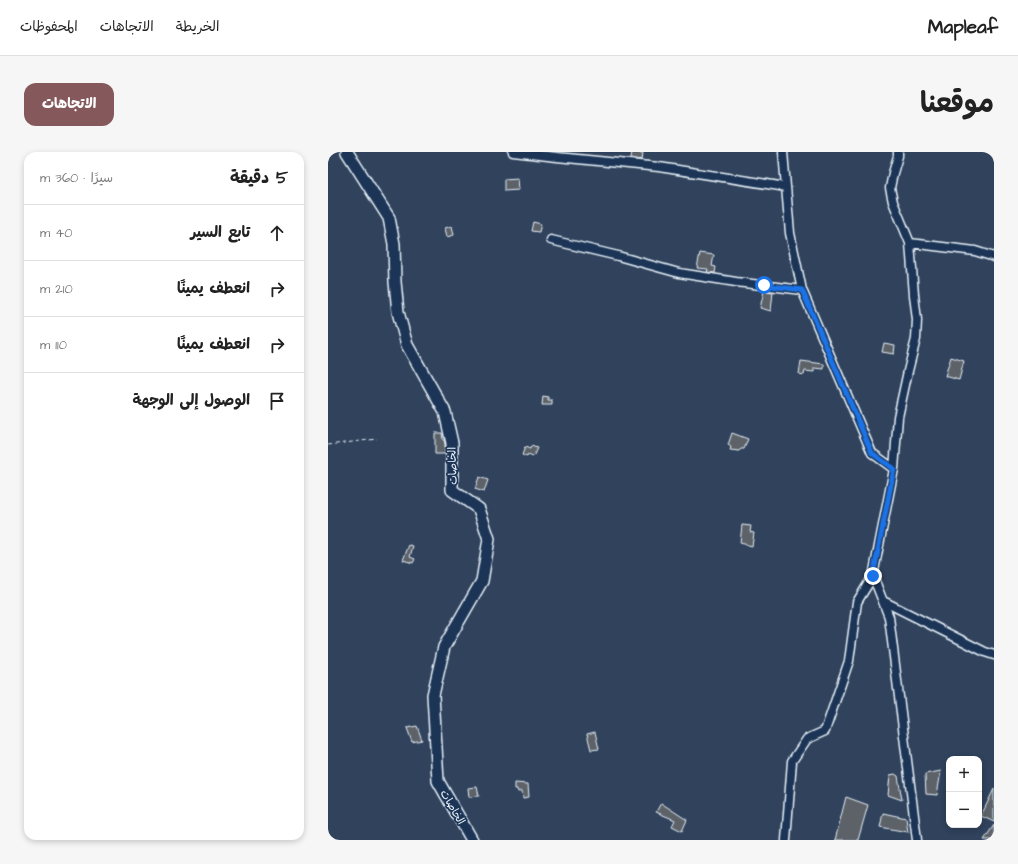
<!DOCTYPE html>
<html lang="ar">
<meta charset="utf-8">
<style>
body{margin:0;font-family:"Architects Daughter","Playpen Sans Arabic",sans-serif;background:#f6f6f6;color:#222;direction:rtl}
.controls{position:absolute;right:12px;bottom:12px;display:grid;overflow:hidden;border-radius:8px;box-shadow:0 2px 6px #0003}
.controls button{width:36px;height:36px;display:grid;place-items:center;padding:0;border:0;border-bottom:1px solid #e0e0e0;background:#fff;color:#222;font:20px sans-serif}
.stop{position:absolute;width:12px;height:12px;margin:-9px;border:3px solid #1a73e8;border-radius:50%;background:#fff}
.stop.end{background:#1a73e8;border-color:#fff;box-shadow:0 1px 4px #0008}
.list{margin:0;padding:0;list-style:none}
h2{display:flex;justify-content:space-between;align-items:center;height:52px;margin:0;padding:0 16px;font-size:17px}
h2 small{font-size:13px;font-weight:400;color:#767676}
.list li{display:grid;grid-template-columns:26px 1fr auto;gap:12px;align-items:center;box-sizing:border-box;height:56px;padding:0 16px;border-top:1px solid #e0e0e0}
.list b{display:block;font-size:15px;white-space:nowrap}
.list em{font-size:13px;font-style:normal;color:#767676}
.icon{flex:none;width:22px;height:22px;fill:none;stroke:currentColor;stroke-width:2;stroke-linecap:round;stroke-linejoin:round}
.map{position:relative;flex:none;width:666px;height:688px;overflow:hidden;direction:ltr;border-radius:12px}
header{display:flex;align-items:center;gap:24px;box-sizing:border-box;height:56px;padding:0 20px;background:#fff;border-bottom:1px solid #e0e0e0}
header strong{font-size:19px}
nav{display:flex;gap:22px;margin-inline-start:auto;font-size:14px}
.intro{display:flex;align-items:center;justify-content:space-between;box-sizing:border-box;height:96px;padding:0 24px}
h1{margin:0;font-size:28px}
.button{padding:10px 18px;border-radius:12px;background:#85585c;color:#fff;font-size:14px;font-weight:700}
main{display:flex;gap:24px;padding:0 24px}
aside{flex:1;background:#fff;border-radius:12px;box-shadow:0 2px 6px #0003}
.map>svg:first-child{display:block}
.building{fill:#5d6268;stroke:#e8f1f8}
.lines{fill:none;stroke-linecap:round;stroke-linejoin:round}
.street-casing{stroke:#e8f1f8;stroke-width:11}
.secondary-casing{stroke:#e8f1f8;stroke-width:14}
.path{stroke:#e8f1f8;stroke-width:1;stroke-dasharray:4 3;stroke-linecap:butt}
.street{stroke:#1d3557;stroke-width:8}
.secondary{stroke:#1d3557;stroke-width:11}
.route{stroke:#1a73e8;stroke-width:5}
.labels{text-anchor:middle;stroke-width:3.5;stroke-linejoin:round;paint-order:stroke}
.street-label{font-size:11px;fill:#e8f1f8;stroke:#1d3557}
</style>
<header>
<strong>Mapleaf</strong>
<nav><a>الخريطة</a><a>الاتجاهات</a><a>المحفوظات</a></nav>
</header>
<div class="intro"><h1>موقعنا</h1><a class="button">الاتجاهات</a></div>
<main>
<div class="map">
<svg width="666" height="688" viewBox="0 0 666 688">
<rect width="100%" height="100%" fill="#30425c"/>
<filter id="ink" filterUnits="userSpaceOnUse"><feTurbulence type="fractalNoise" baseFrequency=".025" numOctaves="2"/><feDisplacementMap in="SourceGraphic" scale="8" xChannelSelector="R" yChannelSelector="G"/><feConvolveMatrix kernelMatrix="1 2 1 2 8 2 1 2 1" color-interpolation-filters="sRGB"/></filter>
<g filter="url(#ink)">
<path class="building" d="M 304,0 L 315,1 L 314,8 L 303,6 Z
M 190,26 L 191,38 L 176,39 L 176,27 Z
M 205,70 L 213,72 L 211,80 L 203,79 Z
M 124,74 L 126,83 L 119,85 L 117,76 Z
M 372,101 L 386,103 L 384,114 L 388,115 L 387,121 L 379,120 L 380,117 L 369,116 Z
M 436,139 L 445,140 L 443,159 L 432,156 Z
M 556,191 L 567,193 L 566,202 L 554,200 Z
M 623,205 L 636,209 L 631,228 L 617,224 Z
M 473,209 L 496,212 L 496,217 L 486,216 L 486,220 L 477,219 L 476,223 L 471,222 Z
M 215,244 L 220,245 L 220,248 L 224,248 L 224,253 L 214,253 Z
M 107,281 L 114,281 L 115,288 L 116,288 L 117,292 L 117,302 L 107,302 Z
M 404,281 L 420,287 L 416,297 L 413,297 L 411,299 L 402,298 L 403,295 L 400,293 Z
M 203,294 L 209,296 L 205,305 L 200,303 L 199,305 L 194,303 L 197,295 L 202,297 Z
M 151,325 L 160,328 L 156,340 L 147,337 Z
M 414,373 L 423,374 L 422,380 L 426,381 L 424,394 L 412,391 Z
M 81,393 L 85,394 L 82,405 L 87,407 L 85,411 L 75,408 Z
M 89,574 L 94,588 L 84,590 L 79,576 Z
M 267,580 L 271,597 L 263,598 L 259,582 Z
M 613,619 L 609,643 L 598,642 L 597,622 Z
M 567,622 L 570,624 L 574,648 L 560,643 L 562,623 Z
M 187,631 L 200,632 L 201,645 L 195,646 L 194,639 L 190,640 L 189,637 L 187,637 Z
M 149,635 L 151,644 L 141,645 L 140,636 Z
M 666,637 L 666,670 L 653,664 Z
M 518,645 L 540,653 L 530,688 L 507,688 Z
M 333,651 L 359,668 L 354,679 L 344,674 L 347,668 L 328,660 Z
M 555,661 L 578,666 L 580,680 L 552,675 Z
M 666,673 L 666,688 L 656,688 Z"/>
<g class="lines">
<defs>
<path id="street" d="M 185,0 L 229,5 L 331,15 L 458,35
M 455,0 L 462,81 L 474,138 L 544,301 L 566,317 L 545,424 L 561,465 L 589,688
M 223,88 L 290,104 L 351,121 L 408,130 L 474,138
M 582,91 L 647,99 L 666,105
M 566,317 L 570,265 L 580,219 L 588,187 L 589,168 L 586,143 L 582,91 L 565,50 L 562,36 L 565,21 L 570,4 L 570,0
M 555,449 L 657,500 L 666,503
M 458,688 L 464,609 L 479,587 L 497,579 L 521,509 L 529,450 L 545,424"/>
<path id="secondary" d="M 19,0 L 61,66 L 66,92 L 67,130 L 70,160 L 79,193 L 117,260 L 124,291 L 124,338 L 151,357 L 161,387 L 154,429 L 116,495 L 105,543 L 110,629 L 144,688"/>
</defs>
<use href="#street" class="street-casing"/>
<use href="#secondary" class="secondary-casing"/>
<path class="path" d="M 0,293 L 49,287"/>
<use href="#street" class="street"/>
<use href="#secondary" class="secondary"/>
</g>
</g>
<g class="lines" filter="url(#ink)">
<path class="route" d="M 436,133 L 474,138 L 544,301 L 566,317 L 545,424"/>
</g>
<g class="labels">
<g class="street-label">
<text transform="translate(124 314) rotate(-92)" y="4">الخاصات</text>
<text transform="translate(125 655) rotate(60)" y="4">الخاصات</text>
</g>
</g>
</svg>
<div class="controls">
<button>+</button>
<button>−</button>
</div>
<div class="stop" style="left:436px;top:133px"></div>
<div class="stop end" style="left:545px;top:424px"></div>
</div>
<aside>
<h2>5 دقيقة<small>سيرًا · 360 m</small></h2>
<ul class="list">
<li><svg class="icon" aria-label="ahead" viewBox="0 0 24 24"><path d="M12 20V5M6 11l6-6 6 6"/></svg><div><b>تابع السير</b></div><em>40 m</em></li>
<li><svg class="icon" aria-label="right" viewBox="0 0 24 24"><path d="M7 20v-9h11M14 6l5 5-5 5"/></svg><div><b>انعطف يمينًا</b></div><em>210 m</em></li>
<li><svg class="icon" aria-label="right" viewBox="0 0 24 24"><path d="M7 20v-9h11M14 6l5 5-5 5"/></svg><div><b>انعطف يمينًا</b></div><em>110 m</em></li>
<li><svg class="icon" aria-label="arrive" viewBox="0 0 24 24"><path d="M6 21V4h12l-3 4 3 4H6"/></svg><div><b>الوصول إلى الوجهة</b></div></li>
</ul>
</aside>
</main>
